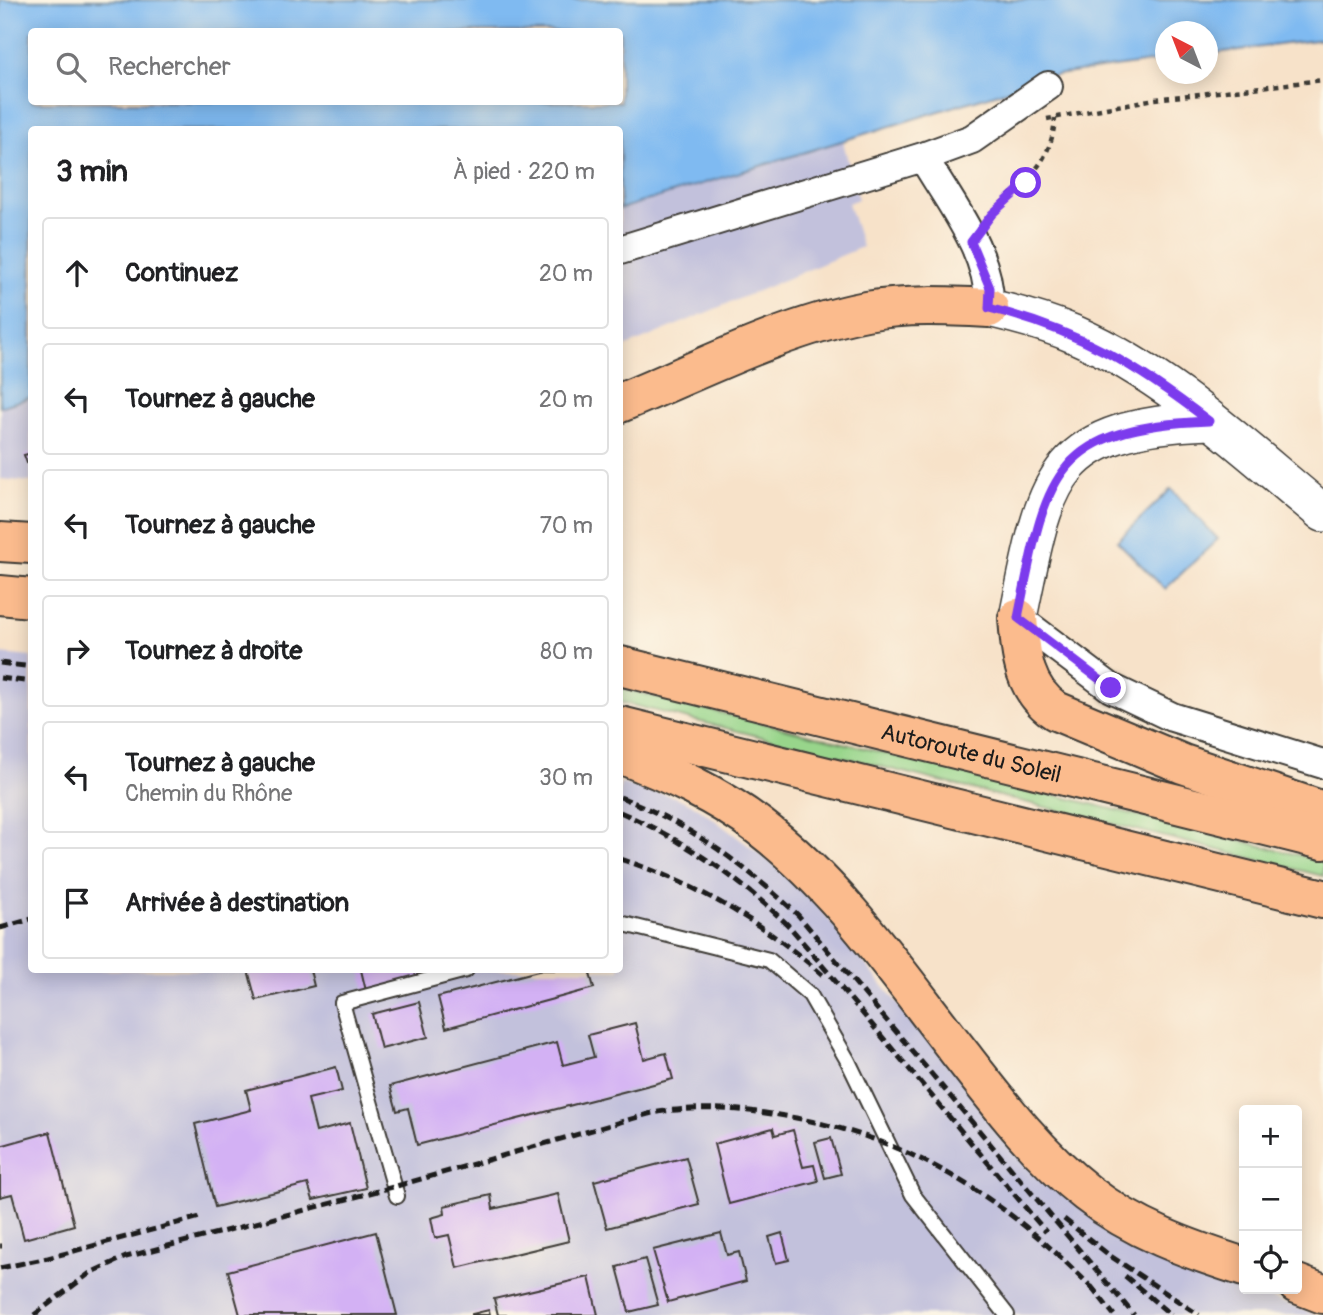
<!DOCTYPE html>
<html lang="fr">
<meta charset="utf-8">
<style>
body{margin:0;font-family:Pangolin,sans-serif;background:#f6f6f6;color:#202124}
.controls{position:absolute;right:21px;bottom:21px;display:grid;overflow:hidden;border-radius:7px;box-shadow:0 4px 18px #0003}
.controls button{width:63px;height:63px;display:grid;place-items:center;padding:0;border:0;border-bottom:2px solid #e0e0e0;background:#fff;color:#202124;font:35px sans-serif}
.compass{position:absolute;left:1155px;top:21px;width:63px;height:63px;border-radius:50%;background:#fff;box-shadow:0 4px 18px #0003;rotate:318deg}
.stop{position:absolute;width:21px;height:21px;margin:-16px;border:5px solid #7c3aed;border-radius:50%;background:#fff}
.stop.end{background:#7c3aed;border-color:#fff;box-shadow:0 2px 7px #0008}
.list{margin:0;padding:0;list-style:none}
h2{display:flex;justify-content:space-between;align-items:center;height:91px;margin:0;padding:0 28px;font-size:30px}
h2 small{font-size:23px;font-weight:400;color:#757577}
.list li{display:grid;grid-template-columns:46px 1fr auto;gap:21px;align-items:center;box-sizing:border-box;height:112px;margin:0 14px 14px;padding:0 14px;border:2px solid #e0e0e0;border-radius:7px}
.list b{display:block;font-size:26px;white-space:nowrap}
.list p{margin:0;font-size:23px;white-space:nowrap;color:#757577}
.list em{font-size:23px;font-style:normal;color:#757577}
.icon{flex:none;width:38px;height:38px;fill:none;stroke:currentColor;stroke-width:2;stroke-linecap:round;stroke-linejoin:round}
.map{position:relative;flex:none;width:1323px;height:1315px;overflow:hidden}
.search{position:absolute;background:#fff;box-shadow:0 4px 18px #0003;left:28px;top:28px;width:595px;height:77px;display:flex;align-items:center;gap:18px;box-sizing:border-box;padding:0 24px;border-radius:7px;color:#757577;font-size:26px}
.panel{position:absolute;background:#fff;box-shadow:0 4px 18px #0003;left:28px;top:126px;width:595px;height:847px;border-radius:7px}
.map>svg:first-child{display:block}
.industrial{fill:#c2c1dc}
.green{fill:#98d58b;stroke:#5a7854;stroke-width:2}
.water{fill:#7fbaf1;stroke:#4e6b86;stroke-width:2;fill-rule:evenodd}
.building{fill:#d3b1f4}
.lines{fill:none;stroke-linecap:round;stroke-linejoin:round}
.service-casing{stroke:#3d3a36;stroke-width:18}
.minor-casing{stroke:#3d3a36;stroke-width:32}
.tertiary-casing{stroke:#3d3a36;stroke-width:40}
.trunk-casing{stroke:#3d3a36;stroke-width:42}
.path{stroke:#3d3a36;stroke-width:4.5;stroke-dasharray:5 5;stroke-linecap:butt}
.service{stroke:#fff;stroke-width:14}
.minor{stroke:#fff;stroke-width:28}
.tertiary{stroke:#fff;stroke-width:37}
.trunk{stroke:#fbbb8d;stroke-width:38}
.rail{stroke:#1c1c1c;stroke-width:5;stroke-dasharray:10 5;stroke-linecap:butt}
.route{stroke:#7c3aed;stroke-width:9}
.labels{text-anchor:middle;stroke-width:6;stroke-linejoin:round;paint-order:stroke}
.street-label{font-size:23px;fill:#1c1c1c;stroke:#fcf5e5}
</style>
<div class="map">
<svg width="1323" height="1315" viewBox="0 0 1323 1315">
<rect width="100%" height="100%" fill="#fcf5e5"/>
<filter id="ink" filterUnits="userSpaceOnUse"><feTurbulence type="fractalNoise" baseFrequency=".0143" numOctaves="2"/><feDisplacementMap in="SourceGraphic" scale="14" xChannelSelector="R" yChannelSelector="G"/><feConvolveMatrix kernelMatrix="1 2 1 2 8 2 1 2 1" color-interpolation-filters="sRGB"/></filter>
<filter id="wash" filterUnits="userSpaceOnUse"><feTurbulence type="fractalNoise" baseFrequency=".00686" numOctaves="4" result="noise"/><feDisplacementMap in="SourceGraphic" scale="28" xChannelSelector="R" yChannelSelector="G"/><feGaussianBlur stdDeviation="1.57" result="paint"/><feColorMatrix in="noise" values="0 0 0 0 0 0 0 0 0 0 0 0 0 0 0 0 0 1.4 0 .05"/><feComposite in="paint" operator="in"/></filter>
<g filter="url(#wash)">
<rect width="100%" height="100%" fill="#f7e2c9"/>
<path class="industrial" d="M 842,138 L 858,199 L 848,203 L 862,247 L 620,349 L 620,209 Z
M 31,397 L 31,482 L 0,479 L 0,407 Z
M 0,654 L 31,657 L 32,970 L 620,970 L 620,783 L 675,797 L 696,806 L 801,885 L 903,1010 L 1179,1265 L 1317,1315 L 0,1315 Z"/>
<path class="green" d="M 620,688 L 1323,861 L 1323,876 L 620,702 Z"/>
<path class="water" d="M 0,0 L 1323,0 L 1323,39 L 1208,54 L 1208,32 L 1166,32 L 1165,60 L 1057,75 L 620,209 L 620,130 L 32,130 L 31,397 L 0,407 ZM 32,32 L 620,32 L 620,102 L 32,102 Z
M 1171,489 L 1218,539 L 1165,589 L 1117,541 Z"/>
<g id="blocks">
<path class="building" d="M 32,453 L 32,462 L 27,463 L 24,455 Z
M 248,970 L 310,970 L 314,986 L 256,1000 Z
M 361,970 L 447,970 L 366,991 Z
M 542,970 L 589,970 L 594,988 L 446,1028 L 438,997 Z
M 419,1002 L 428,1037 L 381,1049 L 372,1014 Z
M 635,1023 L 644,1059 L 666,1053 L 673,1079 L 417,1145 L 408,1108 L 397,1111 L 390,1086 L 557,1042 L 563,1065 L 594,1057 L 588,1035 Z
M 336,1067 L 342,1091 L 308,1099 L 316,1132 L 350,1123 L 366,1188 L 313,1200 L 308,1184 L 215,1207 L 195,1124 L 251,1110 L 246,1090 Z
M 773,1128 L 775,1135 L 793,1130 L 803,1167 L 814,1165 L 818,1181 L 729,1204 L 714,1144 Z
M 50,1132 L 74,1225 L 24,1239 L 12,1194 L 0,1197 L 0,1146 Z
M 831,1138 L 841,1174 L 825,1178 L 815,1142 Z
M 686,1157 L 699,1204 L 607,1228 L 594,1181 Z
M 558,1194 L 569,1241 L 457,1268 L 449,1235 L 435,1238 L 431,1218 L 445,1214 L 444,1206 L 491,1195 L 493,1209 Z
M 376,1232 L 397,1315 L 240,1315 L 228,1271 Z
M 721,1233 L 727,1255 L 739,1252 L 746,1281 L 668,1302 L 653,1250 Z
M 782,1233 L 789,1260 L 776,1263 L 769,1237 Z
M 645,1259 L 658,1305 L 629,1312 L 617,1267 Z
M 589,1277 L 598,1315 L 498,1315 L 494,1299 Z
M 489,1310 L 490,1315 L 472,1315 L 472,1314 Z"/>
</g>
</g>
<g filter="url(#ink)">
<use href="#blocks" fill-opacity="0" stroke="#3d3a36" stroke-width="2"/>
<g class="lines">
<defs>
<path id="service" d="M 620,923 L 769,960 L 810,995 L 848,1061 L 913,1195 L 1007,1315
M 397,1196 L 342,1003 L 466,970"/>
<path id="minor" d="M 923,157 L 972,139 L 1048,86
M 620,250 L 923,157 C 949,202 992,254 989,308
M 1018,618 L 1111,688 L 1172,717 L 1323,764"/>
<path id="tertiary" d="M 989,308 C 1019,315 1048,323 1076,335 C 1168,375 1246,450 1323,513
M 1018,618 C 1046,479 1050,427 1209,421"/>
<g id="trunk">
<path d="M 620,403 C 698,371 783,327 866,311 C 907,304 948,306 989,308"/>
<path d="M 0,542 L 32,544"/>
<path d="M 0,595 L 32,598"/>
<path d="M 1018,618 C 1021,655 1023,689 1056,711 L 1183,764 L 1323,811"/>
<path id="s1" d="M 620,666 L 1323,840"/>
<path d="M 620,726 L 1323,899"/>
<path d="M 620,754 C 669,773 718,795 760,827 C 840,888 898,974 959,1052 C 998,1102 1037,1154 1087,1193 C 1134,1230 1188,1249 1244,1267"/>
<path d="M 1297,1284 L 1323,1294"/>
</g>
</defs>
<use href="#service" class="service-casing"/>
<use href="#minor" class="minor-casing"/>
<use href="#tertiary" class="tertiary-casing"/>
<use href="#trunk" class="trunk-casing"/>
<path class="path" d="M 1047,119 L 1155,99 L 1323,80
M 989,219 C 1017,182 1051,172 1055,118"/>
<use href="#service" class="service"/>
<use href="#minor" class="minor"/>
<use href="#tertiary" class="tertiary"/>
<use href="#trunk" class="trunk"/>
<path class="rail" d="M 0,663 L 32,667
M 0,678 L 32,682
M 620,797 C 688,823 745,865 798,915 L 1134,1315
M 620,812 C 684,840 739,878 790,927 L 1046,1232
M 620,859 C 696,883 765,924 825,977
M 0,928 L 32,919
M 1064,1219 L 1109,1255 L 1199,1315
M 0,1246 L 2,1246
M 0,1268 L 48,1258 L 200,1217
M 1125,1276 L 1171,1315
M 1091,1286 L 1114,1315
M 34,1315 L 90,1273 L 126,1257 L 393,1187 L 652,1113 C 700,1105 748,1109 796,1118 C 920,1142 1010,1203 1096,1292"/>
</g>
</g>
<g class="lines" filter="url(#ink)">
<path class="route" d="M 1026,183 L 992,214 L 971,242 L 990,288 L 989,308 C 1080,331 1136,365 1209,421 C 1050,427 1046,479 1018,618 L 1111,688"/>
</g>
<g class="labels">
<g class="street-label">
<text dy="8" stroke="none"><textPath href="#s1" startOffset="362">Autoroute du Soleil</textPath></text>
</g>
</g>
</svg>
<div class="controls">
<button>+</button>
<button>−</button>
<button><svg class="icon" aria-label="locate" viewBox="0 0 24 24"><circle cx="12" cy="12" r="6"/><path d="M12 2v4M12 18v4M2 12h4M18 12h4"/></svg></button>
</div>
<svg class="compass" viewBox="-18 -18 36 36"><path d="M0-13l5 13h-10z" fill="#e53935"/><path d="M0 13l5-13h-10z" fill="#757577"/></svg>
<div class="stop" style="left:1026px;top:183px"></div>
<div class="stop end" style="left:1111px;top:688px"></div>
<div class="search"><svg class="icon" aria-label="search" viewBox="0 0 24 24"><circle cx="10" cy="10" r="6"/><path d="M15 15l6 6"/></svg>Rechercher</div>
<section class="panel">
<h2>3 min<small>À pied · 220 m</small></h2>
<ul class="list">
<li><svg class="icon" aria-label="ahead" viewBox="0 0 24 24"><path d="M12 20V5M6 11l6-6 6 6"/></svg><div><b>Continuez</b></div><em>20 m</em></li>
<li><svg class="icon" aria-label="left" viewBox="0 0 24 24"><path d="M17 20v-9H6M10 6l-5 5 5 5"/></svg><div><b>Tournez à gauche</b></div><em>20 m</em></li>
<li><svg class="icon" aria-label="left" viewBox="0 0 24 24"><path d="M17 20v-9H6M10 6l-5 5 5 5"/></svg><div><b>Tournez à gauche</b></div><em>70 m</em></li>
<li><svg class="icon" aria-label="right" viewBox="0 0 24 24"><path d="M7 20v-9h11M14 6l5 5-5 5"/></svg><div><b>Tournez à droite</b></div><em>80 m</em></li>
<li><svg class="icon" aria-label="left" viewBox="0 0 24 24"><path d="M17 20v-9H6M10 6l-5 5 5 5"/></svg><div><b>Tournez à gauche</b><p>Chemin du Rhône</p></div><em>30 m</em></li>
<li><svg class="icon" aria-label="arrive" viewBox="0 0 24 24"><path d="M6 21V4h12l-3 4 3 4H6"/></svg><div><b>Arrivée à destination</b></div></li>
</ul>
</section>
</div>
